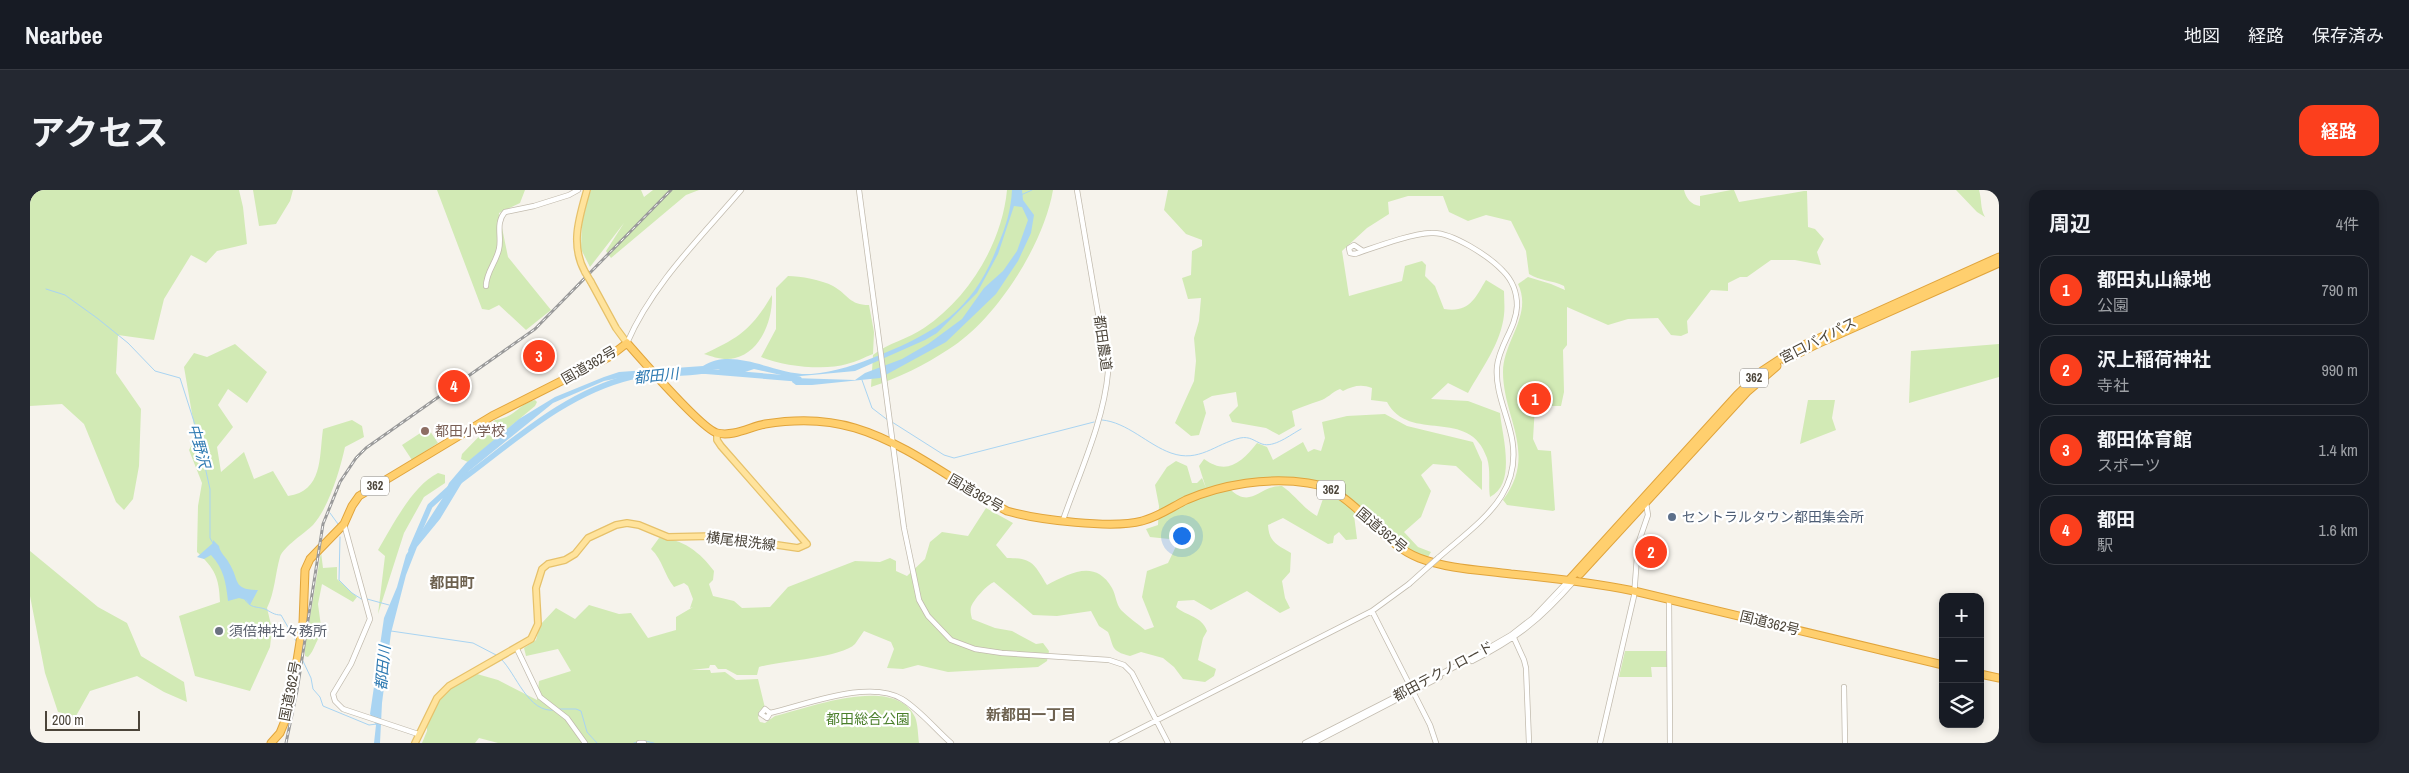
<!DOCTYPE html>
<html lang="ja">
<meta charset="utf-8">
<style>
body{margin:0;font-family:"Archivo Narrow","Noto Sans JP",sans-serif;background:#242831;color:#f1f3f6}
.controls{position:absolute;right:15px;bottom:15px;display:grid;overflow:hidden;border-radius:10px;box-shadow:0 2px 8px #0003}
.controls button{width:45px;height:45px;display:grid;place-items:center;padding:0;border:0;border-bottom:1px solid #363941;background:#171b24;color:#f1f3f6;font:25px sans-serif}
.scale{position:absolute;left:15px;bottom:12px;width:95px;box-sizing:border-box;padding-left:5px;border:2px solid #4b4439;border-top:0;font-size:14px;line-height:18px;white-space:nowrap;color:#4b4439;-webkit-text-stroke:4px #fff;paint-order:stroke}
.you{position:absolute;left:1151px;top:345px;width:18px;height:18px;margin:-12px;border:4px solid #fff;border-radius:50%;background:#1a73e8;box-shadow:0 0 0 8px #1a73e833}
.badge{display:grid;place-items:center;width:32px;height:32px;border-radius:50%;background:#fc3f1d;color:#fff;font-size:16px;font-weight:700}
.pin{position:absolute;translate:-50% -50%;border:2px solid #fff;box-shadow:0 1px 5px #0006}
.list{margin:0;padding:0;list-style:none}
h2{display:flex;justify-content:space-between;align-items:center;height:65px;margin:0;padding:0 20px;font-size:21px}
h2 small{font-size:16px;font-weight:400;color:#9ea1a6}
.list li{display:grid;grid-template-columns:32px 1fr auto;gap:15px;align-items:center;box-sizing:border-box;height:70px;margin:0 10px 10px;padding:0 10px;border:1px solid #363941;border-radius:15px}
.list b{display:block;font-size:19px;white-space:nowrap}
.list p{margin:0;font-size:16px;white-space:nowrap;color:#9ea1a6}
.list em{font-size:16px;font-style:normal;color:#9ea1a6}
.icon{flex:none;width:28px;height:28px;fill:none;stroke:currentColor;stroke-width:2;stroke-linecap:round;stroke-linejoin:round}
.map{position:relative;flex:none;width:1969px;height:553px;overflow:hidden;border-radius:15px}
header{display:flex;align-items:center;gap:30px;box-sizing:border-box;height:70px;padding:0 25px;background:#171b24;border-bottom:1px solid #363941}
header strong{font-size:24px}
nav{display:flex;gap:28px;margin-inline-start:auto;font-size:18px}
.intro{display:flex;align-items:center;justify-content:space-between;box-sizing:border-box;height:120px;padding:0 30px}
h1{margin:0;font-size:35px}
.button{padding:12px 22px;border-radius:15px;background:#fc3f1d;color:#fff;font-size:18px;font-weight:700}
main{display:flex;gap:30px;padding:0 30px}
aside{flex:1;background:#171b24;border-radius:15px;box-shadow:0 2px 8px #0003}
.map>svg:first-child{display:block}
.green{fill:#d2eab5;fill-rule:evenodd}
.water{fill:#a9d4f2}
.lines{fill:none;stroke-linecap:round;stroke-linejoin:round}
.stream{stroke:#a9d4f2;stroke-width:1}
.river{stroke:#a9d4f2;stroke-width:5.5}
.minor-casing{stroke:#c2bbae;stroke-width:6}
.major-casing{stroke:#e6c16a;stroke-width:8}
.highway-casing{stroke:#e0a43c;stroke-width:9}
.minor{stroke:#fff;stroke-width:4.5}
.major{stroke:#ffe39c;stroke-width:5.5}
.highway{stroke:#ffcf6e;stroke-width:7}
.rail-casing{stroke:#9a9a9a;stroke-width:3}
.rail{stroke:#fff;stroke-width:1;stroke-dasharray:4;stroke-linecap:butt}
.minor-bridge-casing{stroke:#c2bbae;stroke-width:6;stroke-linecap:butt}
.major-bridge-casing{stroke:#e6c16a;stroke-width:8;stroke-linecap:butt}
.minor-bridge{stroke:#fff;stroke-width:4.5}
.major-bridge{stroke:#ffe39c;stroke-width:5.5}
.education-dot{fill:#8d6e63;stroke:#fff;stroke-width:2}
.service-dot{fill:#5c6f8a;stroke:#fff;stroke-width:2}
.worship-dot{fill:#6b7280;stroke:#fff;stroke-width:2}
.labels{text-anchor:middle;stroke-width:4.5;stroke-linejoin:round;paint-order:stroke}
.shield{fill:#fff;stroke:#817c74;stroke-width:1}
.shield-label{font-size:12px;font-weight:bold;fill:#4b4439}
.street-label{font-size:14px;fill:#4b4439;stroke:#fff}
.education-label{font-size:14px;fill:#785e54;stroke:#fff;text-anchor:start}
.service-label{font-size:14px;fill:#4e5e75;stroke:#fff;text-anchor:start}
.worship-label{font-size:14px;fill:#5b616d;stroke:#fff;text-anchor:start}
.park-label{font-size:14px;fill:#4a7f2a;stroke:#fff}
.water-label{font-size:15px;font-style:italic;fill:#2e7ab2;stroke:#fff}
.neighbourhood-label{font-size:15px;font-weight:bold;fill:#6e6250;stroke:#fff}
</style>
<header>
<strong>Nearbee</strong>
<nav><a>地図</a><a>経路</a><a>保存済み</a></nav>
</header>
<div class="intro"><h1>アクセス</h1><a class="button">経路</a></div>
<main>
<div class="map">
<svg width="1969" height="553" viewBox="0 0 1969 553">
<rect width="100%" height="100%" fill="#f6f3ec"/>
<path class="green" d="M 0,0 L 209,0 L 213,17 L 217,54 L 187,61 L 176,73 L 161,65 L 134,109 L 124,150 L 88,145 L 86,183 L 111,219 L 109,276 L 103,309 L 94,320 L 86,312 L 54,234 L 32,214 L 0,216 Z
M 223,0 L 263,0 L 260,11 L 246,34 L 229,36 Z
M 407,0 L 495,0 L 490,13 L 469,23 L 478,67 L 521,120 L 496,140 L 469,115 L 459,120 L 452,119 Z
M 561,0 L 611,0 L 614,7 L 623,0 L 669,0 L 656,5 L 581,68 L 576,61 L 594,33 L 560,77 L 551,59 L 552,25 Z
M 977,0 L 1023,0 C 1014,54 966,130 919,159 C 895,175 868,188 841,197 L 843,165 C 858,153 878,149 894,138 C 939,108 972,53 977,0 Z
M 1138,0 L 1654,0 C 1656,8 1661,15 1670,16 L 1670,6 L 1701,0 L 1704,0 L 1709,12 L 1774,1 L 1777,1 L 1778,37 L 1785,39 L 1794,49 L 1787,62 L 1791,75 L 1765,70 L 1741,70 L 1717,87 L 1710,87 L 1698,93 L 1698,101 L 1681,100 L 1657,131 L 1658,143 L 1651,146 L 1641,145 L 1628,128 L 1598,129 L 1578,135 L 1537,117 L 1537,155 L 1533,160 L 1534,202 L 1531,216 L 1505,216 L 1503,249 L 1508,260 L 1521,261 L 1525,320 L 1523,321 L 1477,315 L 1473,310 C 1508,264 1473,228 1473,182 C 1473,151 1503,125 1488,94 L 1498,87 L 1521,94 L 1535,100 L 1534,96 C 1522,90 1510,91 1499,84 L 1496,61 L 1481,31 L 1456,25 L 1438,31 L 1419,22 L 1413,6 L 1378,6 L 1358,12 L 1359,24 L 1337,38 L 1312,61 L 1319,106 L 1372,91 L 1375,76 L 1392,71 L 1396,75 L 1395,86 L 1405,96 L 1414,119 C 1440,123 1445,108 1456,90 L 1474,101 C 1474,109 1475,117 1474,125 C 1471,153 1452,178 1438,203 L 1418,193 L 1401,209 L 1438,211 L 1470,223 C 1472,245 1487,294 1460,307 C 1458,295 1461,280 1457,268 C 1440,216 1379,254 1357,212 L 1341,210 L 1342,198 C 1331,194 1323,196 1313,201 L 1310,199 C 1302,202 1297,209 1289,211 C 1280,214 1271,217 1262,221 L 1265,236 L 1249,245 L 1236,238 L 1202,232 L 1199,225 L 1208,216 L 1206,202 L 1182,206 L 1173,211 L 1176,223 L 1169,245 L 1161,246 L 1145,233 L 1164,191 L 1166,171 L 1164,148 L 1169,131 L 1171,108 L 1158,109 L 1152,88 L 1161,85 L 1162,61 L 1172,56 L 1172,50 L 1156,44 L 1134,20 Z
M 1926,0 L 1949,0 C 1952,10 1950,18 1955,27 L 1947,22 Z
M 758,86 C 770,86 792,90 803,96 C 819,105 819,115 839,115 L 844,142 L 843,164 C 835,167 826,172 817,174 C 794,181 753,176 731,167 L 746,139 L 746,98 Z
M 742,105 C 743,129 731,162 705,168 C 695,171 683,167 674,164 C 709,148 722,139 742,105 Z
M 205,154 L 237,182 L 217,213 L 198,199 L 188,215 L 203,237 L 187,257 L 191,282 L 214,262 L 224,289 L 243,281 L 258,306 C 293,301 289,268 293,239 L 322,230 L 332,236 L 334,247 L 315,257 C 310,280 299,317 283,335 C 275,343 253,357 250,367 C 245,384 245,402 237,418 L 242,439 L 240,457 L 220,501 L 165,486 L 149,426 L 190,412 C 189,387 185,379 167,362 L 168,316 L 172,293 L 159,260 L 166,247 L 154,177 L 164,163 L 177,167 Z
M 1969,154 L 1969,187 L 1879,213 L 1881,161 Z
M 505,210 L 507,212 L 505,216 L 438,272 L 431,269 L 432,264 L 465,230 C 485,228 488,214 505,210 Z
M 1778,210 L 1805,210 L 1802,228 L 1806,240 L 1770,254 Z
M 1355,224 L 1377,236 L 1443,252 L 1452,272 L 1452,300 L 1426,276 L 1403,274 L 1391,285 L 1401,301 L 1391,327 L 1374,342 L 1388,357 L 1401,362 L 1398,367 C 1373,361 1357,341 1338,324 L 1324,325 L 1327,349 L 1316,350 L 1309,342 L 1304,346 L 1303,353 L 1298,354 L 1253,328 L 1238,335 C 1239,352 1247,355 1261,363 L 1260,382 L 1252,391 L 1255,408 L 1260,418 L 1250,423 L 1217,401 L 1181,420 L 1164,410 L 1148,411 L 1146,417 C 1156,426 1172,426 1177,441 L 1173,448 L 1168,470 L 1186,479 L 1184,486 L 1175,492 L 1153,489 L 1144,477 L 1133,468 L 1111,462 L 1100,466 C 1080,461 1084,456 1078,442 L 1069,436 L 1061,421 L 1027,426 L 1003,425 L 964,392 C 957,395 944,409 941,417 C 940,421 941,425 942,429 L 965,438 L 982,441 L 1006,454 L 1013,453 L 1019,461 L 1017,471 L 1008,477 L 918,482 L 888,475 L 873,479 L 857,478 L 864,459 L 861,452 L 834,441 C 831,445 828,450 825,454 C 811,468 749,471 729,477 L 727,485 L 707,485 L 696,479 L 688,479 L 685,475 L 680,475 L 679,478 L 661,480 L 680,480 L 681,483 L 695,482 L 706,490 L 728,489 L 735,518 L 730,520 L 728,528 L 730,532 L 735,533 L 745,526 C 778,518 865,484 885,527 C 888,534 888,546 889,553 L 468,553 L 449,548 L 445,553 L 392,553 L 397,541 L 397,531 L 411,508 L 422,497 L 447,484 L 468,490 L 507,510 L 509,491 L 541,481 L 528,459 L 496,466 L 494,458 L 506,450 L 510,435 L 526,418 L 545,429 L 559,415 L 589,424 L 601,423 L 618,448 L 646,440 L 646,427 L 663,417 L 660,418 L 663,409 L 658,396 L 654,393 L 644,397 C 634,385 633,370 621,359 L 629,348 C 652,348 671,363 684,381 L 683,390 L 679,394 L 683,406 L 704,411 L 712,418 L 740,417 L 758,397 L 825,371 L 850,372 L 860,368 L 866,371 L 866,381 L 877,386 L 895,369 L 900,352 L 912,342 L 938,346 L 956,318 L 983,333 L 966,355 L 977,368 C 1003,368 1004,374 1017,395 C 1041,383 1065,369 1082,398 C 1086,405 1086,414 1091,420 C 1098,427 1108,434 1115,440 L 1124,437 L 1112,407 L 1117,381 L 1138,373 L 1149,350 L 1120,347 L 1116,339 L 1128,335 L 1129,316 L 1125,295 L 1137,277 L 1146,271 L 1157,276 L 1162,293 L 1167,293 L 1172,288 L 1176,298 L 1169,276 L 1174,269 C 1197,286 1212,272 1227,253 L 1237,257 L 1243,270 L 1273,252 L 1278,262 L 1284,259 L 1291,261 L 1295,248 L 1292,232 L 1317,226 ZM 1259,289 L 1276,289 L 1295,292 L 1295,303 L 1287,326 C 1274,319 1265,305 1252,296 C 1230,295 1221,320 1200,299 Z
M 398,238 L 408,253 L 382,270 L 372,255 Z
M 408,283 L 415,285 L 415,293 L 394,307 L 374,343 L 348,424 L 355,366 L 348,360 C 363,335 382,296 408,283 Z
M 0,361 L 68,417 L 97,433 L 111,466 L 154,492 L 157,512 L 134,502 L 107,486 L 60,501 L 46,526 L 28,522 L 15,483 L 0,406 Z
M 291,362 L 293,378 L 307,377 L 307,389 L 327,407 L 323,412 L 292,394 L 288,414 L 292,444 C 285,451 285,460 278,467 L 275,466 L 275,456 Z
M 1595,461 L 1636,461 L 1637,477 L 1621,477 L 1622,487 L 1589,487 Z"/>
<path class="water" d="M 982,0 L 992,0 L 993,10 L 1004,25 L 1001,43 L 988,71 L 966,104 L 916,152 L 850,188 L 782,195 L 766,195 L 762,192 L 763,188 L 825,190 L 835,183 L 872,169 L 898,154 L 932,129 L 954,98 L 973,81 L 987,61 L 998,30 L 992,17 L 984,16 L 968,64 L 947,103 L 907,143 L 895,150 L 825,181 L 760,187 L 724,179 L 703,186 L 688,179 L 614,183 L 574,191 L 523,213 L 439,281 L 410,329 L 387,357 L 376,385 L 361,443 L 352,513 L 350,553 L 344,553 L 346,535 L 340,524 L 354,428 L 367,397 L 376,365 L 412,309 L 419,293 L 436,273 L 489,229 L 525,207 L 574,187 L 589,182 L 673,176 C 705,156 746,186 781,184 C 805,182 828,174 850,165 C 911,140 944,118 968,55 C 976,36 981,20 982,0 Z
M 183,350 L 189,356 C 190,363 196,367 199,373 C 210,390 202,400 228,400 L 220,415 L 216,410 L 209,408 L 198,411 C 196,393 194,379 181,365 L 174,369 L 167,367 L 183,353 Z"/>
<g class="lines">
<path class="stream" d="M 991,5 L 1002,0
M 16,99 L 35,105 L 67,128 L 98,153 L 125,181 L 150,188 L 167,241 L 180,299 L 180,348 L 184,355
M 832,190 L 842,218 L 859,231
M 1072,230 C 1097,232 1118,255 1141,263 C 1169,273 1185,254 1210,248 C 1220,246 1224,251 1232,254 C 1244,258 1260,245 1271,239
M 862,232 L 914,265 L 924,268 L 1064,232
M 300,323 L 308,334
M 310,347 L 309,390 L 322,403 L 333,410
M 214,408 C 220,419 226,416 235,419 C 241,422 244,425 251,425 L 266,451
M 337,409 L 359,415
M 361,441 L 443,453 L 468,466
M 471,469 C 486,483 498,524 525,520
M 273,471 L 281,488 L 283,499 L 290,507 L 293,516 L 339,535 L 347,534
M 529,519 L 546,519 L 551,521 L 557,542 L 567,553
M 615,551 L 624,553
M 604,553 L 609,552"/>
<path class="river" d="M 430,291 C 483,252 535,203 601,187 C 625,181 649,185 673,181 L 769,189
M 381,360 L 400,316 L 422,296"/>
<defs>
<path id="minor" d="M 829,0 L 874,338 L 889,410 L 898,426 L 921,450 L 945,459 L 972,463 L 1079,470 L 1094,475 L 1102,483 L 1138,553
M 1333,61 L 1324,55 L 1319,58 L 1320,63 L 1325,64 C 1346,57 1379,44 1401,43 C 1421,41 1460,67 1473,81 C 1482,90 1487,103 1487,116 C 1486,138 1469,155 1467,177 C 1465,198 1475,220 1480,240 C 1497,303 1450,331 1408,368
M 456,96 C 456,82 466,73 469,59 C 472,47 465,33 475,22 L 504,16 L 539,5 L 548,0
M 597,153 C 622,95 670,48 711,0
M 1033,330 C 1049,284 1074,231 1078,182 L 1047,0
M 314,334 L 340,429 L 321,474 L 303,504 L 305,511 L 313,519 L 388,544
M 1639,409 L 1640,553
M 1342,421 L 1400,535 L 1406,553
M 1484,448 L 1494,470 L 1496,478 L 1499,553
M 487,459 L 510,507 L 537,528 L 555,553
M 1442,471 C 1487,448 1510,430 1544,391
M 1814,497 L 1815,553
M 740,523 L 735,519 L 731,524 L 737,528 L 740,523 C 776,515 839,489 872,509 C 890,520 905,539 921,553
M 609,553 L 614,553
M 1082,553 L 1342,421 L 1379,394
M 1275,553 L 1436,471 L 1481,445 L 1503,428 L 1539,390
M 1283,553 L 1410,487
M 1570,553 L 1604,406 L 1608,354 L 1618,325 L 1616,313"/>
<path id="major" d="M 555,82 C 540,55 549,28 557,0
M 561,92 L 586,138 L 597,153
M 385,553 L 407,508 L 419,496 L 501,449 L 508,434 L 506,398 L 512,379 L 518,374 L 535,370 L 545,364 L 558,348 L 586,335 L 597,333 L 609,335 L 638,347 L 685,346 L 768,358 L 777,354 L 691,256 L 687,250 L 687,243"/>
<path id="highway" d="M 1755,170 L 1785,155 L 1969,73
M 1550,384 L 1718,201 L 1747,176
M 1539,390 L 1707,205 L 1732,181 L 1767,158 L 1969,67
M 1950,484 L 1969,488
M 241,553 L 250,543 L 259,521 L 273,433 L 275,380 L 280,369 L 314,334 L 322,316 L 329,306 L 462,226 L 579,167 L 597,153 C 611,169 672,239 687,243 C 703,247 720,237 735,234 C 765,229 796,229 825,238 C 879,254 928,295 977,321 C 1008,330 1083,339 1112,331 C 1128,327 1142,317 1156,310 C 1193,294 1238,287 1278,293 C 1325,299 1346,351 1389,368 C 1418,379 1450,380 1481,384 C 1523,388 1564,393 1604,401 L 1913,475"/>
</defs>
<use href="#minor" class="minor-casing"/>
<use href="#major" class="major-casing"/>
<use href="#highway" class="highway-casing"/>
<use href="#minor" class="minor"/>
<use href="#major" class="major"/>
<use href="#highway" class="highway"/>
<defs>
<path id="rail" d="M 256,553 L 267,501 L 293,334 L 310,292 L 326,268 L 336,258 L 505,139 L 641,0"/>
</defs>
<use href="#rail" class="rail-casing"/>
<use href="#rail" class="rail"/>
<defs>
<path id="minor-bridge" d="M 1379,394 L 1408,368"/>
<path id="major-bridge" d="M 555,82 L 561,92"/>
</defs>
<use href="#minor-bridge" class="minor-bridge-casing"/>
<use href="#major-bridge" class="major-bridge-casing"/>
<use href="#minor-bridge" class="minor-bridge"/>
<use href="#major-bridge" class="major-bridge"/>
</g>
<circle class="education-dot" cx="395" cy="241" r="5"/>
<circle class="service-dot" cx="1642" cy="327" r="5"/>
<circle class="worship-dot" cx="189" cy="441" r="5"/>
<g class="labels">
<g class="shield">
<rect x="1710" y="178.5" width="28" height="19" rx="4"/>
<rect x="331" y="286.5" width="28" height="19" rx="4"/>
<rect x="1287" y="290.5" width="28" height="19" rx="4"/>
</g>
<g class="shield-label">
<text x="1724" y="192">362</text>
<text x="345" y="300">362</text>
<text x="1301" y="304">362</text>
</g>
<g class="street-label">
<text transform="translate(1788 150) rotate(-27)" y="5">宮口バイパス</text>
<text transform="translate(1073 153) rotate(82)" y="5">都田農道</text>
<text transform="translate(559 175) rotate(-30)" y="5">国道362号</text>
<text transform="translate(946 303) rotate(30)" y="5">国道362号</text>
<text transform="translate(1352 340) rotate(40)" y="5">国道362号</text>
<text transform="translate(711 351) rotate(7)" y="5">横尾根洗線</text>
<text transform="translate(1740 433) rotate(14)" y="5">国道362号</text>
<text transform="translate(1413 481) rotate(-28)" y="5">都田テクノロード</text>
<text transform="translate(260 501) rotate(-79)" y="5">国道362号</text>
</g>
<g class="education-label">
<text x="405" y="246">都田小学校</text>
</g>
<g class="service-label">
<text x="1652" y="332">セントラルタウン都田集会所</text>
</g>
<g class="worship-label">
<text x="199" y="446">須倍神社々務所</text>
</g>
<g class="park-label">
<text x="838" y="534">都田総合公園</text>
</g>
<g class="water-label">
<text transform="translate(626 186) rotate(-6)" y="5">都田川</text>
<text transform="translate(169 256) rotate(75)" y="5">中野沢</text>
<text transform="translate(353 478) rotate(-85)" y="5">都田川</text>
</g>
<g class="neighbourhood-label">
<text x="422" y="398">都田町</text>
<text x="1001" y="530">新都田一丁目</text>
</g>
</g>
</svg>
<div class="controls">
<button>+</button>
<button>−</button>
<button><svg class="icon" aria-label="layers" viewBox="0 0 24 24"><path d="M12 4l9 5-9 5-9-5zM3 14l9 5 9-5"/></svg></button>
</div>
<div class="scale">200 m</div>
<div class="you"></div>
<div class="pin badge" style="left:1505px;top:209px">1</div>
<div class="pin badge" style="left:1621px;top:362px">2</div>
<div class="pin badge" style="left:509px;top:166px">3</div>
<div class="pin badge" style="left:424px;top:196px">4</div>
</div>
<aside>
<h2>周辺<small>4件</small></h2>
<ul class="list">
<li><span class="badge">1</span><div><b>都田丸山緑地</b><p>公園</p></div><em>790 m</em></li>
<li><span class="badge">2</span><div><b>沢上稲荷神社</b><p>寺社</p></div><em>990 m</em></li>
<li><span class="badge">3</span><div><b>都田体育館</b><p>スポーツ</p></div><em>1.4 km</em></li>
<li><span class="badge">4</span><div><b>都田</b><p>駅</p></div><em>1.6 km</em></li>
</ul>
</aside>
</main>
